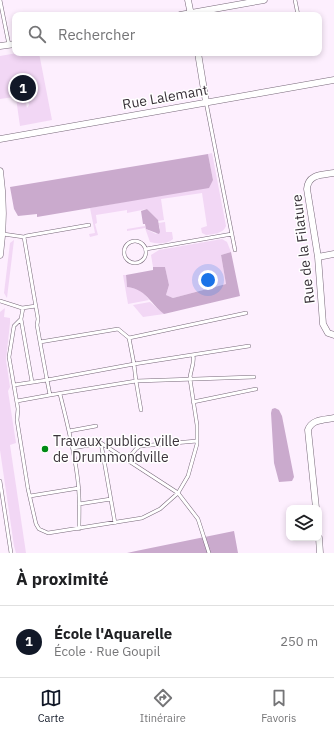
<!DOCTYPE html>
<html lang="fr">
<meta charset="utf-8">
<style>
body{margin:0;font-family:"IBM Plex Sans",sans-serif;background:#f2f2f2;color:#202124}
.controls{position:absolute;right:12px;bottom:12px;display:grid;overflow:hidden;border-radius:8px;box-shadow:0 2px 6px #0003}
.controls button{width:36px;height:36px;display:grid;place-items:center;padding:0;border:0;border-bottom:1px solid #e0e0e0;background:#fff;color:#202124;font:20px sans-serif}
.you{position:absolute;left:208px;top:280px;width:14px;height:14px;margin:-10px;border:3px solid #fff;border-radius:50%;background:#1a73e8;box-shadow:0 0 0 6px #1a73e833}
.badge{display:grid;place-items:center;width:26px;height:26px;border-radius:50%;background:#111827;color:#fff;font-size:13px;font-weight:700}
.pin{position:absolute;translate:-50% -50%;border:2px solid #fff;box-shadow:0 1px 4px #0006}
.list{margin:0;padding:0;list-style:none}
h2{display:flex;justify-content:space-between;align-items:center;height:52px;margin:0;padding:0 16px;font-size:17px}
h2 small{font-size:13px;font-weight:400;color:#757577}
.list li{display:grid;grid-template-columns:26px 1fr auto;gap:12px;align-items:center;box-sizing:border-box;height:72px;padding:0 16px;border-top:1px solid #e0e0e0}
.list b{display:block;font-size:15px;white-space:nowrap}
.list p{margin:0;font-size:13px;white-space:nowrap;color:#757577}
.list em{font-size:13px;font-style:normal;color:#757577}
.icon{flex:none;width:22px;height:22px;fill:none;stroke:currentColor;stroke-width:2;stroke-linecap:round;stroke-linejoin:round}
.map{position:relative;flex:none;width:334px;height:553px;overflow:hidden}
.search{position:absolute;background:#fff;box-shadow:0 2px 6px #0003;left:12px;right:12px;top:12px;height:44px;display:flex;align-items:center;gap:10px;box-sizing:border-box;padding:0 14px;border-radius:8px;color:#757577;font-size:15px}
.sheet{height:124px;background:#fff}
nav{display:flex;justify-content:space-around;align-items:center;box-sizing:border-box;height:56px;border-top:1px solid #e0e0e0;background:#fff;font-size:11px;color:#757577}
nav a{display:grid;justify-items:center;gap:2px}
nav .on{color:#111827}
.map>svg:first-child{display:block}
.green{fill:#f2d7f5}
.forest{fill:#caaacd}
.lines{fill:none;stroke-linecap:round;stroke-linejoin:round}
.service-casing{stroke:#776879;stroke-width:4}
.minor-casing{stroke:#776879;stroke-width:7}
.service{stroke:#fff;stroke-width:3}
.minor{stroke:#fff;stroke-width:6}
.poi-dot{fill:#008a15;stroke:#fff;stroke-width:1.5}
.labels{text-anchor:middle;stroke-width:3;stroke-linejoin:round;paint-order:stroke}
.street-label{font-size:14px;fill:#3a333a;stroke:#fff}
.poi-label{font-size:14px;fill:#3a333a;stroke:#fff;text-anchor:start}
</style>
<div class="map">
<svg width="334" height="553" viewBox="0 0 334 553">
<rect width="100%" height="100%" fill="#fdeffe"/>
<path class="green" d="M 17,53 L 39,53 L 52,120 L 20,126 L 16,98 L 25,97 L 27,108 L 29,105 L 27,95 L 0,99 L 0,56 Z
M 212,153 L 226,226 C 223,234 213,234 206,235 L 202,233 L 201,228 L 207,226 L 202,193 L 161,199 L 164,220 L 158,221 L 147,209 L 127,213 L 127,210 L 96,215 L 97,223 L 95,224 L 98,235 L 90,237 L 89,234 L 95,233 L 90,208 L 178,192 L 201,189 L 213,180 L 208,154 Z
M 165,222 L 166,232 L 172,232 L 173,239 C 168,244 157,244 150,242 L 145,228 L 127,231 L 127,229 L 145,226 L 146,229 L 156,234 L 160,228 L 158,223 Z
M 222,239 L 227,242 L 231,252 L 221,255 L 226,284 L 173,298 L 166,295 L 169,285 L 165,267 L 153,267 L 151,255 L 159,250 Z
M 14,240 L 7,298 L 4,293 L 10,243 Z
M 123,275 L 126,275 L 127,287 C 138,288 143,291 149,300 L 128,304 Z
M 150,302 L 164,314 L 143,317 L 133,305 Z
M 5,308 L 4,317 L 10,318 L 10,323 L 6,360 L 10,387 L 8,391 L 16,443 L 10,445 L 26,553 L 16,553 L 14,546 L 0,450 L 0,312 Z"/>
<path class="forest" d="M 208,154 L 213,180 L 209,188 L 37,217 L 37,214 L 18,216 L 14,209 L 10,187 Z
M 147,209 L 158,220 L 160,232 L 159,234 L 146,229 L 145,224 L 143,224 L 141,211 Z
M 231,252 L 240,296 L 164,314 C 149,302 146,289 127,287 L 126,275 L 153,270 L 153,267 L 165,267 L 169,285 L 166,295 L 173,298 L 226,284 L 221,255 Z
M 275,408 L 279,410 L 282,416 L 294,477 L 292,481 L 279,482 L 274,463 L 271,413 L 272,409 Z
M 234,531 L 238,553 L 127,553 L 136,551 Z"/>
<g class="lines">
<defs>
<path id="service" d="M 0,0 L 9,45
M 295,0 L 298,15
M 206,102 L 235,250
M 3,234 L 24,237
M124 252a11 11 0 1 1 22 0a11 11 0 1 1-22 0Z
M 146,249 L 232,234
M 0,301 L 22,308 L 36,306
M 23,308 L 21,319 L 32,382
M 246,313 L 129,338 L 134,364 L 249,346
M 21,319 L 14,326 L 9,357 L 18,409 L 17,420 L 28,489 L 36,524 L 39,529 L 48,533 L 142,518 L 160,509 L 178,493 L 188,476 L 197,444 L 197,425 L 190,379 C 190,370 195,364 193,355
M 129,338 L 118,329 L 40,342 L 47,380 L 134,364 L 136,381 L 254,377
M 40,342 L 37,325 L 38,319 L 24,237 L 26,236 L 89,225
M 14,385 L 47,380 L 50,395 L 136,381 L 141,410
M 60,394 C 67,423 75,452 78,482 C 80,498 79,513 79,529
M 17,401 L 50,395
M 193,402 L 256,389
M 69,431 L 96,426
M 101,443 L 178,493 L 198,519 L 209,553
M 73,448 L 101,443 L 115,523
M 127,460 L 136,449 L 140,446 L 197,441
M 0,481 L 11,553
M 30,496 L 79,488
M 79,504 L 111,499"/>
<path id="minor" d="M 188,0 L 191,15
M 180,15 L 264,0
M 0,46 L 15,44
M 198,53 L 206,102
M 0,139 L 334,80
M 0,171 C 4,200 4,227 0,255
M 334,173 C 322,175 308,174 307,189 L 318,257 L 323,324 L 328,333 L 334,335
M 318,257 L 334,254
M 316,508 L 308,430 C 312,419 324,420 334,418
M 319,538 L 320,553"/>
</defs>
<use href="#service" class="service-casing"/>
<use href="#minor" class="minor-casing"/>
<use href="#service" class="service"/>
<use href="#minor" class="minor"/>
</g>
<circle class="poi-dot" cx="45" cy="449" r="4"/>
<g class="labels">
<g class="street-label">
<text transform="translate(165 97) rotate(-10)" y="5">Rue Lalemant</text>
<text transform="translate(303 249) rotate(-97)" y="5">Rue de la Filature</text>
</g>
<g class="poi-label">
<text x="53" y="446">Travaux publics ville<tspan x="53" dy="16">de Drummondville</tspan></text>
</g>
</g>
</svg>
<div class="controls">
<button><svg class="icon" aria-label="layers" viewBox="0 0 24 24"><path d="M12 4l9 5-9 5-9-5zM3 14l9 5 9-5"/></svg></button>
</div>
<div class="you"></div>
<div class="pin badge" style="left:23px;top:88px">1</div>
<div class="search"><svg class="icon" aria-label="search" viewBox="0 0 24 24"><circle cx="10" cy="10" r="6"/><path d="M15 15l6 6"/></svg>Rechercher</div>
</div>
<section class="sheet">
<h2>À proximité<small></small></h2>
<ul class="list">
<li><span class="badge">1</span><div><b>École l'Aquarelle</b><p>École · Rue Goupil</p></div><em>250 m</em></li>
</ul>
</section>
<nav>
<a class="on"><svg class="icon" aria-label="map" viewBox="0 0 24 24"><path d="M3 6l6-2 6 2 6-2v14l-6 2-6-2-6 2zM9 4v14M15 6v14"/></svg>Carte</a>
<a><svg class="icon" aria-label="directions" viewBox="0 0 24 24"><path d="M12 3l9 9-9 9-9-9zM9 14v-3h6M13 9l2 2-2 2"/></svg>Itinéraire</a>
<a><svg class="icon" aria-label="saved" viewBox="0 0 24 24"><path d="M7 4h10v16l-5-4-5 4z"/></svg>Favoris</a>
</nav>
